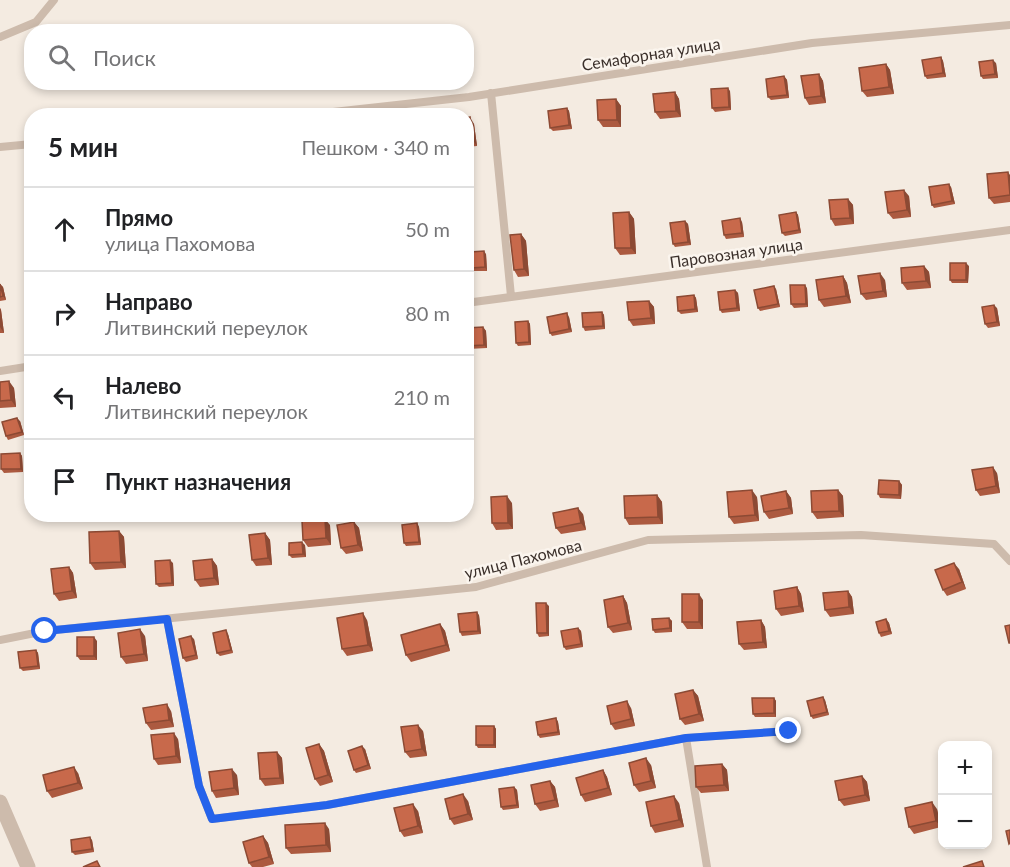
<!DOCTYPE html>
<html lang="ru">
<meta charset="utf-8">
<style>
body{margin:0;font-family:Lato,sans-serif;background:#f2f2f2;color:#202124}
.controls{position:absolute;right:18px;bottom:18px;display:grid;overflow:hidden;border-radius:12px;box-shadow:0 3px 9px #0003}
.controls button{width:54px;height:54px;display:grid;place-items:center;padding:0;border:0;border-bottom:2px solid #e0e0e0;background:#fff;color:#202124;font:30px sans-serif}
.stop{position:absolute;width:18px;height:18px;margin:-14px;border:4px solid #2563eb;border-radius:50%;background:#fff}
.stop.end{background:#2563eb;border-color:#fff;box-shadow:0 2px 6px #0008}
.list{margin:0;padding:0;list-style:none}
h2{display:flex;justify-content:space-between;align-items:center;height:78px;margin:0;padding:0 24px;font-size:26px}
h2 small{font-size:20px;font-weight:400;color:#757577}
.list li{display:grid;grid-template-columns:39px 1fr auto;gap:18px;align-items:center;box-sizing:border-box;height:84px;padding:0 24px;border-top:2px solid #e0e0e0}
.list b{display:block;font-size:22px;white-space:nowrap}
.list p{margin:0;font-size:20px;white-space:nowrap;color:#757577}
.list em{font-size:20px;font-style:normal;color:#757577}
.icon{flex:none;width:33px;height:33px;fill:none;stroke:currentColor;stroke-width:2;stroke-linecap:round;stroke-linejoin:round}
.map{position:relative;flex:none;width:1010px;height:867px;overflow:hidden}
.search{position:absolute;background:#fff;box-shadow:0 3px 9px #0003;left:24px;top:24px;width:450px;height:66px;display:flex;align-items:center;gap:15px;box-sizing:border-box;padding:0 21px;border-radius:24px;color:#757577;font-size:22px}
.panel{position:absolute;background:#fff;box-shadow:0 3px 9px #0003;left:24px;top:108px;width:450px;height:414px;border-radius:24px}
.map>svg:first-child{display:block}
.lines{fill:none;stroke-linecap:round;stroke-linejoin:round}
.service{stroke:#cdbbac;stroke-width:8}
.minor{stroke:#cdbbac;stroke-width:15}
.wall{fill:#ac5a40}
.shaded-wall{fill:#8c4a34}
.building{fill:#c8694b;stroke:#8c4a34;stroke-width:1.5}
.route{stroke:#2563eb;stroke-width:8}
.labels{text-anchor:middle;stroke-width:5;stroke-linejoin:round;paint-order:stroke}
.street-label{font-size:16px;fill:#3b302b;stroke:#fbf5ee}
</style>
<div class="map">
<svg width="1010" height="867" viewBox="0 0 1010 867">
<rect width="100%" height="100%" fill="#f4ebe1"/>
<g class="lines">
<path class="service" d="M 0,37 L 36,22 L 54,0
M 491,93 L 511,296
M 297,116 L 469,97 L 812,43 L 1010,25
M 0,147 L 32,144
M 466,303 L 1010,230
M 0,371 L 32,366
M 167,619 L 199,786 L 212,819 L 327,805 L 686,738 L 789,731
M 0,640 L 45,631 L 476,587 L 648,540 L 861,535 L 994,544 L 1010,561
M 686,738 L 707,867"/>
<path class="minor" d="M 0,802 L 28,867"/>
</g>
<path class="wall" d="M 941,57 L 943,61 L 946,77 L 927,79 L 925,76 Z
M 996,63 L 998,78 L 983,79 L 981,76 Z
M 886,64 L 890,70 L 894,94 L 867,97 L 862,91 Z
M 819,74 L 823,81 L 826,103 L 809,105 L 805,98 Z
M 784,76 L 787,80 L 789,98 L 771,100 L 768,97 Z
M 730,91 L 731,110 L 715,112 L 712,108 Z
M 675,92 L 679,99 L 681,117 L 660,119 L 655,112 Z
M 616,99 L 621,106 L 621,127 L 603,127 L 598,120 Z
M 567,108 L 569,111 L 572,129 L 553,131 L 550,128 Z
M 466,118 L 474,124 L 477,146 L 466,147 Z
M 1010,175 L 1010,202 L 994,204 L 989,198 Z
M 951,187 L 955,204 L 934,208 L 932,205 Z
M 909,196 L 911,217 L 893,219 L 888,213 Z
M 848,199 L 853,205 L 854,224 L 835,226 L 831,219 Z
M 629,212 L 634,219 L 636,254 L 620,255 L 615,248 Z
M 796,212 L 798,215 L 801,233 L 785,236 L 782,233 Z
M 685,221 L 688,224 L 691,245 L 675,247 L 673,244 Z
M 742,222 L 744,237 L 726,239 L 724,235 Z
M 521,234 L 526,241 L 529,276 L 518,277 L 514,270 Z
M 486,254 L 487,271 L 473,271 L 471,268 Z
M 924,266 L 929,272 L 931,288 L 907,290 L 902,283 Z
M 969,266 L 968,283 L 952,283 L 950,280 Z
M 843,276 L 847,283 L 851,303 L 824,307 L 819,300 Z
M 885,280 L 887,297 L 866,300 L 861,294 Z
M 0,284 L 3,287 L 6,300 L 0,301 Z
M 807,288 L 808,307 L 794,308 L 791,304 Z
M 776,289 L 780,307 L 760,311 L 758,308 Z
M 735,290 L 738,293 L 740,311 L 722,313 L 720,310 Z
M 694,295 L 696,298 L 698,312 L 681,314 L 678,311 Z
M 649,301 L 654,307 L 655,324 L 633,326 L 629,320 Z
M 0,308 L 1,310 L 4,333 L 0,333 Z
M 997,308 L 1000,326 L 988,328 L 985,324 Z
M 602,312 L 604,315 L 605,329 L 585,331 L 583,327 Z
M 569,317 L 572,332 L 552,336 L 550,333 Z
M 528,321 L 530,324 L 531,345 L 518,346 L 516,343 Z
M 483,327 L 486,331 L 487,348 L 468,349 L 466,346 L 466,328 Z
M 0,382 L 14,388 L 16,407 L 0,408 Z
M 20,421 L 24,435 L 8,440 L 6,436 Z
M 20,453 L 22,456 L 23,472 L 4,473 L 1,469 Z
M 997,473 L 1000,493 L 980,496 L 976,490 Z
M 899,481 L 902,485 L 901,499 L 880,498 L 878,494 Z
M 838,490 L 843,496 L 844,517 L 817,519 L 812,512 Z
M 786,491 L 791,498 L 793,514 L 769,519 L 764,512 Z
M 657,495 L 662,502 L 663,524 L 629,525 L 625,518 Z
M 757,497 L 759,521 L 734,524 L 729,517 Z
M 512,503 L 513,529 L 496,530 L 492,523 Z
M 583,514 L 586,530 L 561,534 L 556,528 Z
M 354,522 L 359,528 L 363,551 L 346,554 L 341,548 Z
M 417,523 L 419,527 L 421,545 L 406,546 L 404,543 Z
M 330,525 L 331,545 L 308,547 L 303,540 Z
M 119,531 L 124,537 L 126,568 L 95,570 L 90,563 Z
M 265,533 L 270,540 L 272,565 L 256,566 L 252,560 Z
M 305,545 L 306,557 L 292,558 L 289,555 Z
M 212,559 L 217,566 L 219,585 L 200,587 L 195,580 Z
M 173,563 L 174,586 L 159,587 L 156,584 Z
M 69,567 L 73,573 L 77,598 L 59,601 L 54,594 Z
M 959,569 L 966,589 L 947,596 L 943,590 Z
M 797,587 L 801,594 L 804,612 L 781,616 L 776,609 Z
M 848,591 L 852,597 L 854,614 L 830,617 L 825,610 Z
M 623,596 L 627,603 L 632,630 L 613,633 L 608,627 Z
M 703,600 L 703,629 L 687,629 L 682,622 Z
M 549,606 L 549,636 L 539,637 L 537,633 Z
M 479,615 L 481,634 L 462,636 L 460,632 Z
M 669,618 L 672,621 L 672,632 L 655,633 L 653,630 Z
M 886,619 L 889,623 L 892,634 L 881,637 L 879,633 Z
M 367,620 L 373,651 L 347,656 L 342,649 Z
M 761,620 L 765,627 L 767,648 L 744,650 L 739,644 Z
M 440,624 L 445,631 L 450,651 L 411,662 L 406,655 Z
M 578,628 L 581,631 L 583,647 L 566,650 L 564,647 Z
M 228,634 L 233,653 L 220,656 L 217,653 Z
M 145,636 L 148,661 L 126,664 L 121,657 Z
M 194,639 L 198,659 L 186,662 L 183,658 Z
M 97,641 L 97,660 L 80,660 L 77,656 Z
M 36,650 L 38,653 L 40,669 L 23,671 L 20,668 Z
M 693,690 L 698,696 L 704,721 L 685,725 L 680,719 Z
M 774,698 L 776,701 L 776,717 L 755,717 L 753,714 Z
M 825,700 L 829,715 L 813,719 L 811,716 Z
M 631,708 L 635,726 L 615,730 L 611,724 Z
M 171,711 L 174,727 L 151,730 L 146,723 Z
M 556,718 L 558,722 L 560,735 L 540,738 L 538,735 Z
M 494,726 L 496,729 L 496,748 L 478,748 L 476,745 Z
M 423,731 L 427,756 L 410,758 L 405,752 Z
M 178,739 L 181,763 L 158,765 L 154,759 Z
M 319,744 L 324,751 L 333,782 L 320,786 L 315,779 Z
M 365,749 L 371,769 L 356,773 L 354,770 Z
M 277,752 L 282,758 L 284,784 L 265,786 L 260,779 Z
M 722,764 L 727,770 L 729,791 L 701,793 L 696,787 Z
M 651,765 L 656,788 L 639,792 L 634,785 Z
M 603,770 L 607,777 L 612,795 L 585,802 L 581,795 Z
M 78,773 L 83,789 L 52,798 L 47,791 Z
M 237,775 L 239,795 L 216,798 L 212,791 Z
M 862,776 L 867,782 L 870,801 L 844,806 L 839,800 Z
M 550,781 L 555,787 L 559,807 L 540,811 L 535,804 Z
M 514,787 L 517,790 L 519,808 L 503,810 L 501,807 Z
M 468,801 L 473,820 L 454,825 L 450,819 Z
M 679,803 L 684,827 L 655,833 L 651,826 Z
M 937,809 L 941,827 L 914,834 L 909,827 Z
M 418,811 L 423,833 L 404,837 L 400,831 Z
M 329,829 L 331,852 L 291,854 L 286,848 Z
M 263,836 L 268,843 L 274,864 L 263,867 L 252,867 L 249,863 Z
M 92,840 L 94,852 L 75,855 L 72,852 Z"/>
<path class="shaded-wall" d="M 941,57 L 943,61 L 946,77 L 943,73 Z
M 993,60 L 996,63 L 998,78 L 995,74 Z
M 886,64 L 890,70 L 894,94 L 889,87 Z
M 819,74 L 823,81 L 826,103 L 821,96 Z
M 784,76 L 787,80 L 789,98 L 787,95 Z
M 728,88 L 730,91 L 731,110 L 729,107 Z
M 675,92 L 679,99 L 681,117 L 676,111 Z
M 616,99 L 621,106 L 621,127 L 617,120 Z
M 567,108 L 569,111 L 572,129 L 569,125 Z
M 470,117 L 474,124 L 477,146 L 472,139 Z
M 1008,172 L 1010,175 L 1010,194 Z
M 949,184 L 951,187 L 955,204 L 952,201 Z
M 904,190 L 909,196 L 911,217 L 907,210 Z
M 848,199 L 853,205 L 854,224 L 850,218 Z
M 629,212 L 634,219 L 636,254 L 631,248 Z
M 796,212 L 798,215 L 801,233 L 799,230 Z
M 740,218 L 742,222 L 744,237 L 742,233 Z
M 685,221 L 688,224 L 691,245 L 688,242 Z
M 521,234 L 526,241 L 529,276 L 524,269 Z
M 484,251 L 486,254 L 487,271 L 485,267 Z
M 966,263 L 969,266 L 968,283 L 966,280 Z
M 924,266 L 929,272 L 931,288 L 926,281 Z
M 880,273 L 885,280 L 887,297 L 883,291 Z
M 843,276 L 847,283 L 851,303 L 846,296 Z
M 0,284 L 3,287 L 6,300 L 3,296 Z
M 805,285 L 807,288 L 808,307 L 806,304 Z
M 774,286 L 776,289 L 780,307 L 778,304 Z
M 735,290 L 738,293 L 740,311 L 737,308 Z
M 694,295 L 696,298 L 698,312 L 695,309 Z
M 649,301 L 654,307 L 655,324 L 651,318 Z
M 994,305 L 997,308 L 1000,326 L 997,322 Z
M 0,308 L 1,310 L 4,333 L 0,327 Z
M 602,312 L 604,315 L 605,329 L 603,326 Z
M 567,313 L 569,317 L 572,332 L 569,329 Z
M 528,321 L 530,324 L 531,345 L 529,342 Z
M 483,327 L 486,331 L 487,348 L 484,345 Z
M 9,381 L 14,388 L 16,407 L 11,400 Z
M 17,418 L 20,421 L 24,435 L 22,432 Z
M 20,453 L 22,456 L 23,472 L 21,469 Z
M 993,467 L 997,473 L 1000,493 L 996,486 Z
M 899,481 L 902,485 L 901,499 L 899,495 Z
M 752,490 L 757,497 L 759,521 L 755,515 Z
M 838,490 L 843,496 L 844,517 L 839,511 Z
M 786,491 L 791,498 L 793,514 L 789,508 Z
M 657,495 L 662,502 L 663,524 L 658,517 Z
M 507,496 L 512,503 L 513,529 L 508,523 Z
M 578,508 L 583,514 L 586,530 L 581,523 Z
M 325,519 L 330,525 L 331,545 L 326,538 Z
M 354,522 L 359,528 L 363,551 L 358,545 Z
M 417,523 L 419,527 L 421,545 L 419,542 Z
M 119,531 L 124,537 L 126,568 L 121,562 Z
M 265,533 L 270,540 L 272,565 L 268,558 Z
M 302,542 L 305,545 L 306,557 L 303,554 Z
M 212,559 L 217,566 L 219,585 L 214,578 Z
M 170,560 L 173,563 L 174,586 L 172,583 Z
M 954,563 L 959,569 L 966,589 L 962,582 Z
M 69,567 L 73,573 L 77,598 L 72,591 Z
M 797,587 L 801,594 L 804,612 L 799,606 Z
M 848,591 L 852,597 L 854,614 L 849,607 Z
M 699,594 L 703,600 L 703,629 L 699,622 Z
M 623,596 L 627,603 L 632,630 L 628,623 Z
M 546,603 L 549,606 L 549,636 L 547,633 Z
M 477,612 L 479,615 L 481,634 L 478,631 Z
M 363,613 L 367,620 L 373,651 L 368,645 Z
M 669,618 L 672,621 L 672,632 L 670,628 Z
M 886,619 L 889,623 L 892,634 L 889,631 Z
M 761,620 L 765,627 L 767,648 L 763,642 Z
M 440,624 L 445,631 L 450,651 L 446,645 Z
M 578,628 L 581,631 L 583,647 L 581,644 Z
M 140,629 L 145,636 L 148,661 L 144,654 Z
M 226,630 L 228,634 L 233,653 L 231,650 Z
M 191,636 L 194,639 L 198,659 L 196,655 Z
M 94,637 L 97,641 L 97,660 L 94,656 Z
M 36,650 L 38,653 L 40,669 L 38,666 Z
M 693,690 L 698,696 L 704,721 L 699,714 Z
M 823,697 L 825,700 L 829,715 L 827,712 Z
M 774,698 L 776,701 L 776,717 L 774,713 Z
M 627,701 L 631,708 L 635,726 L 631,719 Z
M 167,704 L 171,711 L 174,727 L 169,720 Z
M 556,718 L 558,722 L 560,735 L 558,732 Z
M 418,725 L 423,731 L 427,756 L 422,749 Z
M 494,726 L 496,729 L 496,748 L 494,745 Z
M 174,733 L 178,739 L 181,763 L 176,756 Z
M 319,744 L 324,751 L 333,782 L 328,775 Z
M 362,746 L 365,749 L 371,769 L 368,765 Z
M 277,752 L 282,758 L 284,784 L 280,778 Z
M 646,758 L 651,765 L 656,788 L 651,781 Z
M 722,764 L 727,770 L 729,791 L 724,785 Z
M 74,767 L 78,773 L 83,789 L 78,783 Z
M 232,769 L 237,775 L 239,795 L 234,788 Z
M 603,770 L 607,777 L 612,795 L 608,788 Z
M 862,776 L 867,782 L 870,801 L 865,795 Z
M 550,781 L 555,787 L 559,807 L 555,800 Z
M 514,787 L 517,790 L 519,808 L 517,805 Z
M 463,794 L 468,801 L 473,820 L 468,814 Z
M 674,796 L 679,803 L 684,827 L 679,820 Z
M 932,802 L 937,809 L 941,827 L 936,821 Z
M 413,804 L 418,811 L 423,833 L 418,826 Z
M 325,823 L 329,829 L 331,852 L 326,845 Z
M 263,836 L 268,843 L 274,864 L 269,857 Z
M 90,837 L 92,840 L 94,852 L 92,849 Z"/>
<path class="building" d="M 941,57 L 943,73 L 925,76 L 922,60 Z
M 993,60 L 995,74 L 981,76 L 979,62 Z
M 886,64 L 889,87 L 862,91 L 859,68 Z
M 819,74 L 821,96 L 805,98 L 801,76 Z
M 784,76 L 787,95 L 768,97 L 766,79 Z
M 728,88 L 729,107 L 712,108 L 711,89 Z
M 675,92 L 676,111 L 655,112 L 653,94 Z
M 616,99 L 617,120 L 598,120 L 597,100 Z
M 567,108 L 569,125 L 550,128 L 548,111 Z
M 470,117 L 472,139 L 466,140 L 466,118 Z
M 1008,172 L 1010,195 L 989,198 L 987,174 Z
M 949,184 L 952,201 L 932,205 L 929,187 Z
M 904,190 L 907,210 L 888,213 L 885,192 Z
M 848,199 L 850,218 L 831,219 L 829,200 Z
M 629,212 L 631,248 L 615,248 L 613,213 Z
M 796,212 L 799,230 L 782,233 L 779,215 Z
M 740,218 L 742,233 L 724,235 L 722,221 Z
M 685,221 L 688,242 L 673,244 L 670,223 Z
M 521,234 L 524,269 L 514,270 L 510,235 Z
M 484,251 L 485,267 L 471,268 L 470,252 Z
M 950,263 L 966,263 L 966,280 L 950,280 Z
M 924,266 L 926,281 L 902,283 L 901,268 Z
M 880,273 L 883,291 L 861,294 L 858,276 Z
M 843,276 L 846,296 L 819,300 L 816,280 Z
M 0,284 L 3,296 L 0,297 Z
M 790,285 L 805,285 L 806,304 L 791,304 Z
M 774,286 L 778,304 L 758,308 L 754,290 Z
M 735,290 L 737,308 L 720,310 L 718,292 Z
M 694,295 L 695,309 L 678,311 L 677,297 Z
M 649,301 L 651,318 L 629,320 L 627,302 Z
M 994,305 L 997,322 L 985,324 L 982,307 Z
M 602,312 L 603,326 L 583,327 L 582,313 Z
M 567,313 L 569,329 L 550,333 L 547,317 Z
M 528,321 L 529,342 L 516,343 L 515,322 Z
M 483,327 L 484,345 L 466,346 L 466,328 Z
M 9,381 L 11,400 L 0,401 L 0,382 Z
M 17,418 L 22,432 L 6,436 L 2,422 Z
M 20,453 L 21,469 L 1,469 L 1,454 Z
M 993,467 L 996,486 L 976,490 L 972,470 Z
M 879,480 L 899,481 L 899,495 L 878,494 Z
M 752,490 L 755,515 L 729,517 L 727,492 Z
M 838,490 L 839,511 L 812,512 L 811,491 Z
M 786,491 L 789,508 L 764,512 L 761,496 Z
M 657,495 L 658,517 L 625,518 L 624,496 Z
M 507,496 L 508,523 L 492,523 L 491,497 Z
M 578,508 L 581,523 L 556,528 L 553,513 Z
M 325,519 L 326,538 L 303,540 L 302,521 Z
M 354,522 L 358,545 L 341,548 L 337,525 Z
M 417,523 L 419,542 L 404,543 L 402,525 Z
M 119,531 L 121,562 L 90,563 L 89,532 Z
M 265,533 L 268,558 L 252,560 L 249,535 Z
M 302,542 L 303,554 L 289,555 L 289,543 Z
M 212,559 L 214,578 L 195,580 L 193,561 Z
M 170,560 L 172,583 L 156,584 L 155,561 Z
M 954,563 L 962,582 L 943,590 L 935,570 Z
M 69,567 L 72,591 L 54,594 L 51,569 Z
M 797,587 L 799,606 L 776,609 L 774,591 Z
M 848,591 L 849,607 L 825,610 L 823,593 Z
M 682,594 L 699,594 L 699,622 L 682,622 Z
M 623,596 L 628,623 L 608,627 L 604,600 Z
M 536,603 L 546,603 L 547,633 L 537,633 Z
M 477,612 L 478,631 L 460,632 L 458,614 Z
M 363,613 L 368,645 L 342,649 L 337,618 Z
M 669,618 L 670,628 L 653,630 L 652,619 Z
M 886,619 L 889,631 L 879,633 L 876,622 Z
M 761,620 L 763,642 L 739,644 L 737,622 Z
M 440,624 L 446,645 L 406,655 L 401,635 Z
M 1010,625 L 1010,643 L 1009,643 L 1005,626 Z
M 578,628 L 581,644 L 564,647 L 561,631 Z
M 140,629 L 144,654 L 121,657 L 118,633 Z
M 226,630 L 231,650 L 217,653 L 213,633 Z
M 191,636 L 196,655 L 183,658 L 179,639 Z
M 77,637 L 94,637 L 94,656 L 77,656 Z
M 36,650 L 38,666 L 20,668 L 18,652 Z
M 693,690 L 699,714 L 680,719 L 675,694 Z
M 823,697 L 827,712 L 811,716 L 807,701 Z
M 752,698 L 774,698 L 774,713 L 753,714 Z
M 627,701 L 631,719 L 611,724 L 607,706 Z
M 167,704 L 169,720 L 146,723 L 143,708 Z
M 556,718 L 558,732 L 538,735 L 536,722 Z
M 418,725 L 422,749 L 405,752 L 401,727 Z
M 476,726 L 494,726 L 494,745 L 476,745 Z
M 174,733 L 176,756 L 154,759 L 151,735 Z
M 319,744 L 328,775 L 315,779 L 306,748 Z
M 362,746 L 368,765 L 354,770 L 348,751 Z
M 277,752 L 280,778 L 260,779 L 258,753 Z
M 646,758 L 651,781 L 634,785 L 629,763 Z
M 722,764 L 724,785 L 696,787 L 695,766 Z
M 74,767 L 78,783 L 47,791 L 43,775 Z
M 232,769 L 234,788 L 212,791 L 209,772 Z
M 603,770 L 608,788 L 581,795 L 576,778 Z
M 862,776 L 865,795 L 839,800 L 835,781 Z
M 550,781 L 555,800 L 535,804 L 531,785 Z
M 514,787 L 517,805 L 501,807 L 499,789 Z
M 463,794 L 468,814 L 450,819 L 445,799 Z
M 674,796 L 679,820 L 651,826 L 646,802 Z
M 932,802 L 936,821 L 909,827 L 905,808 Z
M 413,804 L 418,826 L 400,831 L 394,808 Z
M 325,823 L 326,845 L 286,848 L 285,825 Z
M 1010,830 L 1010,843 L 1009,844 L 1006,831 Z
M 263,836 L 269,857 L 249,863 L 243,842 Z
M 90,837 L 92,849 L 72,852 L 71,840 Z
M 97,861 L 100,867 L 83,867 Z
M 982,861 L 984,867 L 963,867 Z"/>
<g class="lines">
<path class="route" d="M 45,631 L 167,619 L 199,786 L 212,819 L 327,805 L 686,738 L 789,731"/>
</g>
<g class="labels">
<g class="street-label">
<text transform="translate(651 54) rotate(-9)" y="6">Семафорная улица</text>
<text transform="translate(736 253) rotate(-8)" y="6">Паровозная улица</text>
<text transform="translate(523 559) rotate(-14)" y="6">улица Пахомова</text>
</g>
</g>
</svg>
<div class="controls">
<button>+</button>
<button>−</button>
</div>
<div class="stop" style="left:45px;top:631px"></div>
<div class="stop end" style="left:789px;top:731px"></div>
<div class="search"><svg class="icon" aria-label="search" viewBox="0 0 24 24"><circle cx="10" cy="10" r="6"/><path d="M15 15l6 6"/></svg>Поиск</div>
<section class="panel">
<h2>5 мин<small>Пешком · 340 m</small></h2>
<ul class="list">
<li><svg class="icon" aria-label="ahead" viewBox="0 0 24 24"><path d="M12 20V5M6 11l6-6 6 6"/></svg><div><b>Прямо</b><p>улица Пахомова</p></div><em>50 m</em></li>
<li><svg class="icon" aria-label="right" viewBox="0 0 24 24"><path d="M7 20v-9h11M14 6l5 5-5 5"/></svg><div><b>Направо</b><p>Литвинский переулок</p></div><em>80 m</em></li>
<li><svg class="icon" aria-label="left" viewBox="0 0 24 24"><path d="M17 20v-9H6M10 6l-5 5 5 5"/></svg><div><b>Налево</b><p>Литвинский переулок</p></div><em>210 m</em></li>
<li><svg class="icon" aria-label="arrive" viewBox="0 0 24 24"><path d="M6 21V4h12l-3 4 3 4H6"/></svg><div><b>Пункт назначения</b></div></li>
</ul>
</section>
</div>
